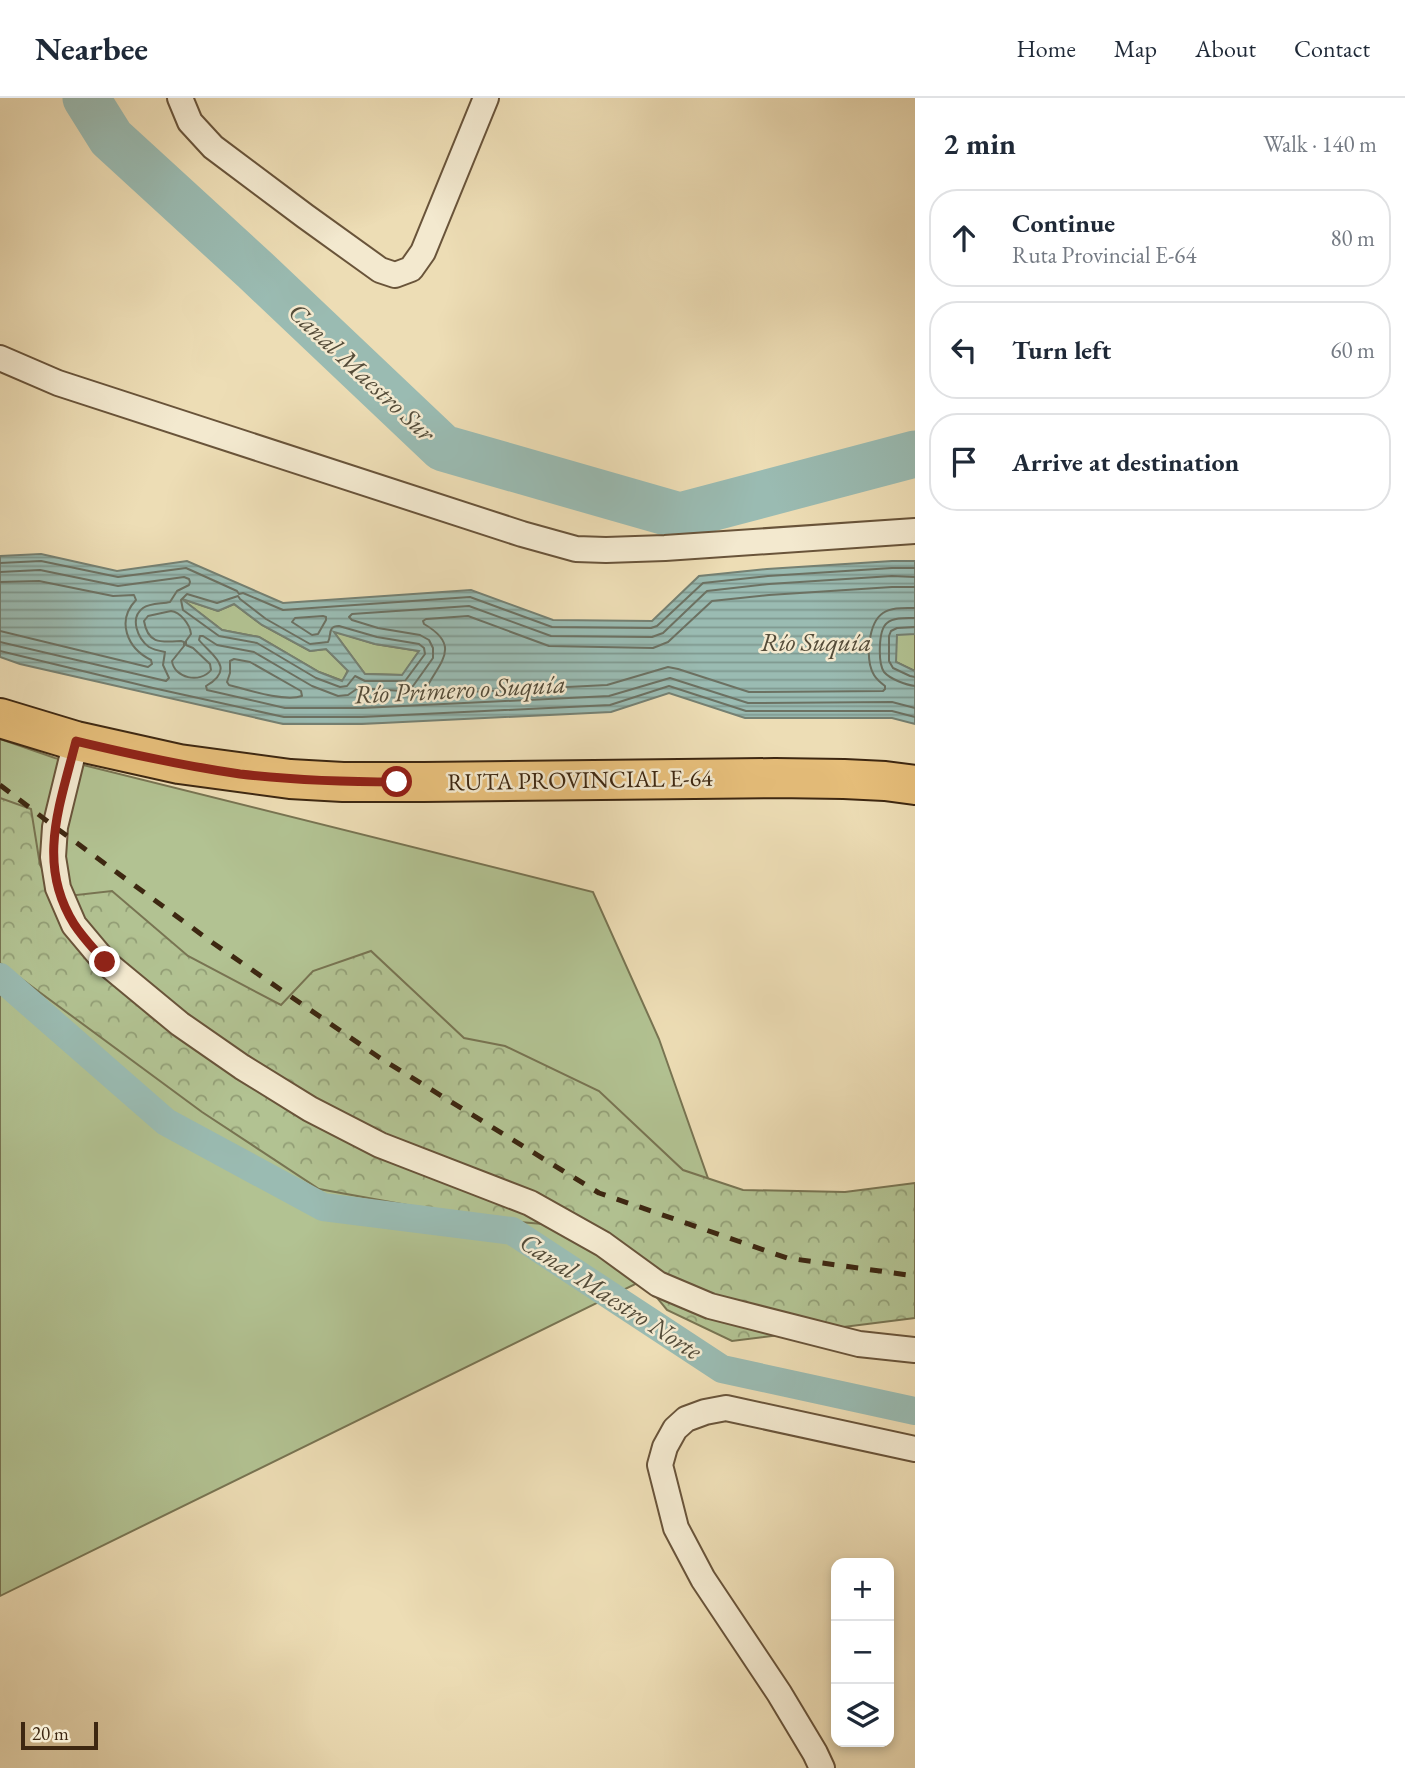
<!DOCTYPE html>
<meta charset="utf-8">
<style>
body{margin:0;font-family:"EB Garamond",serif;background:#f2f2f3;color:#1f2937}
.controls{position:absolute;right:21px;bottom:21px;display:grid;overflow:hidden;border-radius:14px;box-shadow:0 4px 10px #0003}
.controls button{width:63px;height:63px;display:grid;place-items:center;padding:0;border:0;border-bottom:2px solid #e0e1e3;background:#fff;color:#1f2937;font:35px sans-serif}
.scale{position:absolute;left:21px;bottom:18px;width:77px;box-sizing:border-box;padding-left:7px;border:4px solid #3d2711;border-top:0;font-size:19px;line-height:24px;white-space:nowrap;color:#3d2711;-webkit-text-stroke:5px #f3e9cf;paint-order:stroke}
.stop{position:absolute;width:21px;height:21px;margin:-16px;border:5px solid #8f2418;border-radius:50%;background:#fff}
.stop.end{background:#8f2418;border-color:#fff;box-shadow:0 2px 7px #0008}
.list{margin:0;padding:0;list-style:none}
h2{display:flex;justify-content:space-between;align-items:center;height:91px;margin:0;padding:0 28px;font-size:30px}
h2 small{font-size:23px;font-weight:400;color:#747a83}
.list li{display:grid;grid-template-columns:46px 1fr auto;gap:21px;align-items:center;box-sizing:border-box;height:98px;margin:0 14px 14px;padding:0 14px;border:2px solid #e0e1e3;border-radius:28px}
.list b{display:block;font-size:26px;white-space:nowrap}
.list p{margin:0;font-size:23px;white-space:nowrap;color:#747a83}
.list em{font-size:23px;font-style:normal;color:#747a83}
.icon{flex:none;width:38px;height:38px;fill:none;stroke:currentColor;stroke-width:2;stroke-linecap:round;stroke-linejoin:round}
.map{position:relative;flex:none;width:915px;height:1670px;overflow:hidden}
header{display:flex;align-items:center;gap:42px;box-sizing:border-box;height:98px;padding:0 35px;background:#fff;border-bottom:2px solid #e0e1e3}
header strong{font-size:33px}
nav{display:flex;gap:38px;margin-inline-start:auto;font-size:24px}
main{display:flex}
aside{flex:1;background:#fff}
.map>svg:first-child{display:block}
.grass{fill:#b2c292;stroke:#787452;stroke-width:2}
.forest{fill:url(#forest-crowns);stroke:#787452;stroke-width:2}
.water{fill:url(#water-rules);stroke:#758072;stroke-width:2;fill-rule:evenodd}
.lines{fill:none;stroke-linecap:round;stroke-linejoin:round}
.shore{stroke:#6c7162;stroke-width:2}
.canal{stroke:#9abbb2;stroke-width:28}
.river{stroke:#9abbb2;stroke-width:47}
.street-casing{stroke:#69543a;stroke-width:28}
.primary-casing{stroke:#3d2711;stroke-width:42}
.street{stroke:#f3e9cf;stroke-width:24}
.primary{stroke:#e6be7a;stroke-width:38}
.rail{stroke:#3d2711;stroke-width:5;stroke-dasharray:12 12;stroke-linecap:butt}
.route{stroke:#8f2418;stroke-width:9}
.labels{text-anchor:middle;stroke-width:5;stroke-linejoin:round;paint-order:stroke}
.street-label{font-size:24px;fill:#3d2711;stroke:#f3e9cf}
.water-label{font-size:26px;font-style:italic;fill:#544c39;stroke:#f3e9cf}
</style>
<header>
<strong>Nearbee</strong>
<nav><a>Home</a><a>Map</a><a>About</a><a>Contact</a></nav>
</header>
<main>
<div class="map">
<svg width="915" height="1670" viewBox="0 0 915 1670">
<defs>
<pattern id="forest-crowns" width="20" height="18" patternUnits="userSpaceOnUse" patternTransform="scale(1.75)"><rect width="20" height="18" fill="#b2c292"/><path d="M2 6a3 3 0 1 1 6 0M12 15a3 3 0 1 1 6 0" fill="none" stroke="#929e76"/></pattern>
<pattern id="water-rules" width="6" height="5" patternUnits="userSpaceOnUse" patternTransform="scale(1.75)"><rect width="6" height="5" fill="#9abbb2"/><path d="M0 2.5h6" fill="none" stroke="#7f988f"/></pattern>
</defs>
<rect width="100%" height="100%" fill="#edddb5"/>
<filter id="stains"><feTurbulence type="fractalNoise" baseFrequency=".00286" numOctaves="4"/><feColorMatrix values="0 0 0 0 .2 0 0 0 0 .09 0 0 0 0 .02 0 0 0 .5 -.17"/></filter>
<radialGradient id="worn" r=".72"><stop offset=".6" stop-color="#630" stop-opacity="0"/><stop offset="1" stop-color="#630" stop-opacity=".3"/></radialGradient>
<path class="grass" d="M 180,500 L 218,513 L 234,506 L 262,527 L 310,553 L 326,551 L 348,572 L 343,583 L 319,574 L 259,539 L 222,532 Z
M 333,533 L 375,546 L 419,553 L 403,577 L 365,576 Z
M 896,536 L 915,536 L 915,573 L 896,564 Z
M 0,641 L 55,660 L 593,794 L 659,941 L 729,1140 L 0,1498 Z"/>
<path class="forest" d="M 0,700 L 31,711 L 40,767 L 59,799 L 112,793 L 188,858 L 281,907 L 313,873 L 371,853 L 464,940 L 505,948 L 599,993 L 683,1072 L 743,1092 L 845,1094 L 915,1085 L 915,1220 L 732,1243 L 667,1212 L 601,1131 L 484,1121 L 319,1091 L 202,1014 L 0,865 Z"/>
<path class="water" d="M 41,456 L 117,473 L 187,463 L 283,505 L 471,492 L 553,522 L 652,523 L 699,478 L 767,471 L 892,463 L 915,463 L 915,536 L 897,537 L 896,564 L 915,573 L 915,626 L 892,620 L 745,620 L 669,595 L 611,614 L 362,626 L 283,626 L 20,566 L 0,559 L 0,458 ZM 182,501 L 218,513 L 234,506 L 262,527 L 310,553 L 326,551 L 348,573 L 342,583 L 319,574 L 259,539 L 222,532 ZM 334,534 L 375,546 L 419,553 L 402,577 L 365,576 Z"/>
<g class="lines">
<path class="shore" d="M 0,465 L 41,463 L 118,479 L 186,470 L 237,493 L 239,496 L 243,495 L 283,512 L 470,499 L 552,529 L 651,530 L 657,528 L 703,485 L 768,478 L 892,470 L 915,470
M 0,474 L 40,472 L 118,488 L 184,479 L 189,481 L 190,484 L 189,487 L 177,493 L 170,504 C 162,506 150,505 143,510 C 129,520 138,541 149,549 C 154,552 160,553 165,554 L 163,567 L 169,580 L 166,583 L 0,544
M 915,479 L 892,478 L 769,486 L 707,493 L 663,535 L 652,539 L 551,538 L 469,508 L 352,516 L 349,519 L 352,522 L 378,530 L 420,537 L 429,542 L 433,550 L 433,560 L 413,588 L 402,593 L 358,590 L 348,597 L 338,598 L 312,588 L 254,554 L 217,547 L 203,538 L 200,538 L 199,542 C 211,557 237,570 206,588 L 207,592 L 285,610 L 362,610 L 609,598 L 670,580 L 748,605 L 892,604 L 915,610
M 0,484 L 39,483 L 113,498 L 134,497 L 136,502 C 116,523 127,550 151,562 L 152,566 L 148,569 L 0,533
M 915,489 L 892,489 L 769,497 L 712,503 L 668,544 L 653,550 L 549,548 L 468,518 L 426,521 L 423,523 L 424,526 C 464,549 437,566 425,593 L 428,596 L 607,587 L 668,569 L 678,571 L 749,594 L 883,593 L 885,591 L 885,588 C 881,585 877,582 874,577 C 865,562 868,525 883,515 C 892,509 904,510 915,510
M 187,496 L 217,505 L 238,498 L 240,501 L 266,521 L 310,546 L 328,544 C 332,537 327,528 339,528 L 377,539 L 419,546 L 424,550 L 425,556 L 405,583 L 365,583 L 355,578 L 347,588 L 340,589 L 316,580 L 257,545 L 219,538 L 183,512 L 181,502 Z
M 171,513 C 180,514 190,526 191,536 L 186,543 L 186,547 L 193,550 L 210,566 L 211,572 C 200,586 174,580 172,563 L 184,548 L 184,544 L 181,543 C 162,544 148,547 144,523 L 148,518 Z
M 323,518 L 326,519 L 326,522 L 318,536 L 312,537 L 292,524 L 295,520 Z
M 915,520 C 906,520 894,519 887,525 C 878,532 878,565 884,574 C 890,581 906,587 915,588
M 915,529 L 897,530 L 891,533 L 889,538 L 889,563 L 893,570 L 910,578 L 915,579
M 0,553 L 153,590 L 284,619 L 362,619 L 610,607 L 669,588 L 746,613 L 892,613 L 915,619
M 234,561 L 250,564 L 301,593 L 302,598 C 284,604 248,592 229,587 L 227,584 L 230,575 L 230,563 Z"/>
<path class="canal" d="M 0,879 L 166,1024 L 323,1109 L 512,1133 L 722,1271 L 915,1313"/>
<path class="river" d="M 86,0 L 111,40 L 254,171 L 443,350 L 680,418 L 915,356"/>
<defs>
<path id="street" d="M 180,0 L 190,24 L 213,49 L 305,118 L 380,172 L 395,177 L 411,171 L 423,154 L 486,0
M 0,260 L 58,285 L 522,436 L 576,451 L 606,452 L 665,450 L 915,433
M 76,643 L 55,729 L 53,759 L 58,790 L 74,827 L 105,864 L 180,926 L 242,969 L 310,1011 L 380,1047 L 530,1105 L 603,1146 L 658,1186 L 710,1208 L 859,1246 L 915,1252
M 822,1670 L 815,1655 L 779,1595 L 703,1481 L 676,1430 L 660,1367 L 665,1349 L 675,1331 L 686,1321 L 705,1314 L 726,1310 L 915,1351"/>
<path id="primary" d="M 0,620 L 76,643 L 179,666 L 290,681 L 343,684 L 424,684 L 775,680 L 844,681 L 885,683 L 915,687"/>
</defs>
<use href="#street" class="street-casing"/>
<use href="#primary" class="primary-casing"/>
<use href="#street" class="street"/>
<use href="#primary" class="primary"/>
<path class="rail" d="M 0,687 L 55,729 L 213,845 L 380,960 L 599,1095 L 787,1160 L 915,1178"/>
</g>
<g class="lines">
<path class="route" d="M 105,864 C 95,852 83,840 74,826 C 36,765 60,707 76,643 C 130,656 185,668 240,676 C 292,682 344,684 397,684"/>
</g>
<g class="labels">
<g class="street-label">
<text transform="translate(580 682) rotate(-1)" y="8">RUTA PROVINCIAL E-64</text>
</g>
<g class="water-label">
<text transform="translate(362 274) rotate(43)" y="9">Canal Maestro Sur</text>
<text x="816" y="553">Río Suquía</text>
<text transform="translate(460 591) rotate(-3)" y="9">Río Primero o Suquía</text>
<text transform="translate(611 1198) rotate(33)" y="9">Canal Maestro Norte</text>
</g>
</g>
<rect width="100%" height="100%" filter="url(#stains)"/>
<rect width="100%" height="100%" fill="url(#worn)"/>
</svg>
<div class="controls">
<button>+</button>
<button>−</button>
<button><svg class="icon" aria-label="layers" viewBox="0 0 24 24"><path d="M12 4l9 5-9 5-9-5zM3 14l9 5 9-5"/></svg></button>
</div>
<div class="scale">20 m</div>
<div class="stop" style="left:397px;top:684px"></div>
<div class="stop end" style="left:105px;top:864px"></div>
</div>
<aside>
<h2>2 min<small>Walk · 140 m</small></h2>
<ul class="list">
<li><svg class="icon" aria-label="ahead" viewBox="0 0 24 24"><path d="M12 20V5M6 11l6-6 6 6"/></svg><div><b>Continue</b><p>Ruta Provincial E-64</p></div><em>80 m</em></li>
<li><svg class="icon" aria-label="left" viewBox="0 0 24 24"><path d="M17 20v-9H6M10 6l-5 5 5 5"/></svg><div><b>Turn left</b></div><em>60 m</em></li>
<li><svg class="icon" aria-label="arrive" viewBox="0 0 24 24"><path d="M6 21V4h12l-3 4 3 4H6"/></svg><div><b>Arrive at destination</b></div></li>
</ul>
</aside>
</main>
